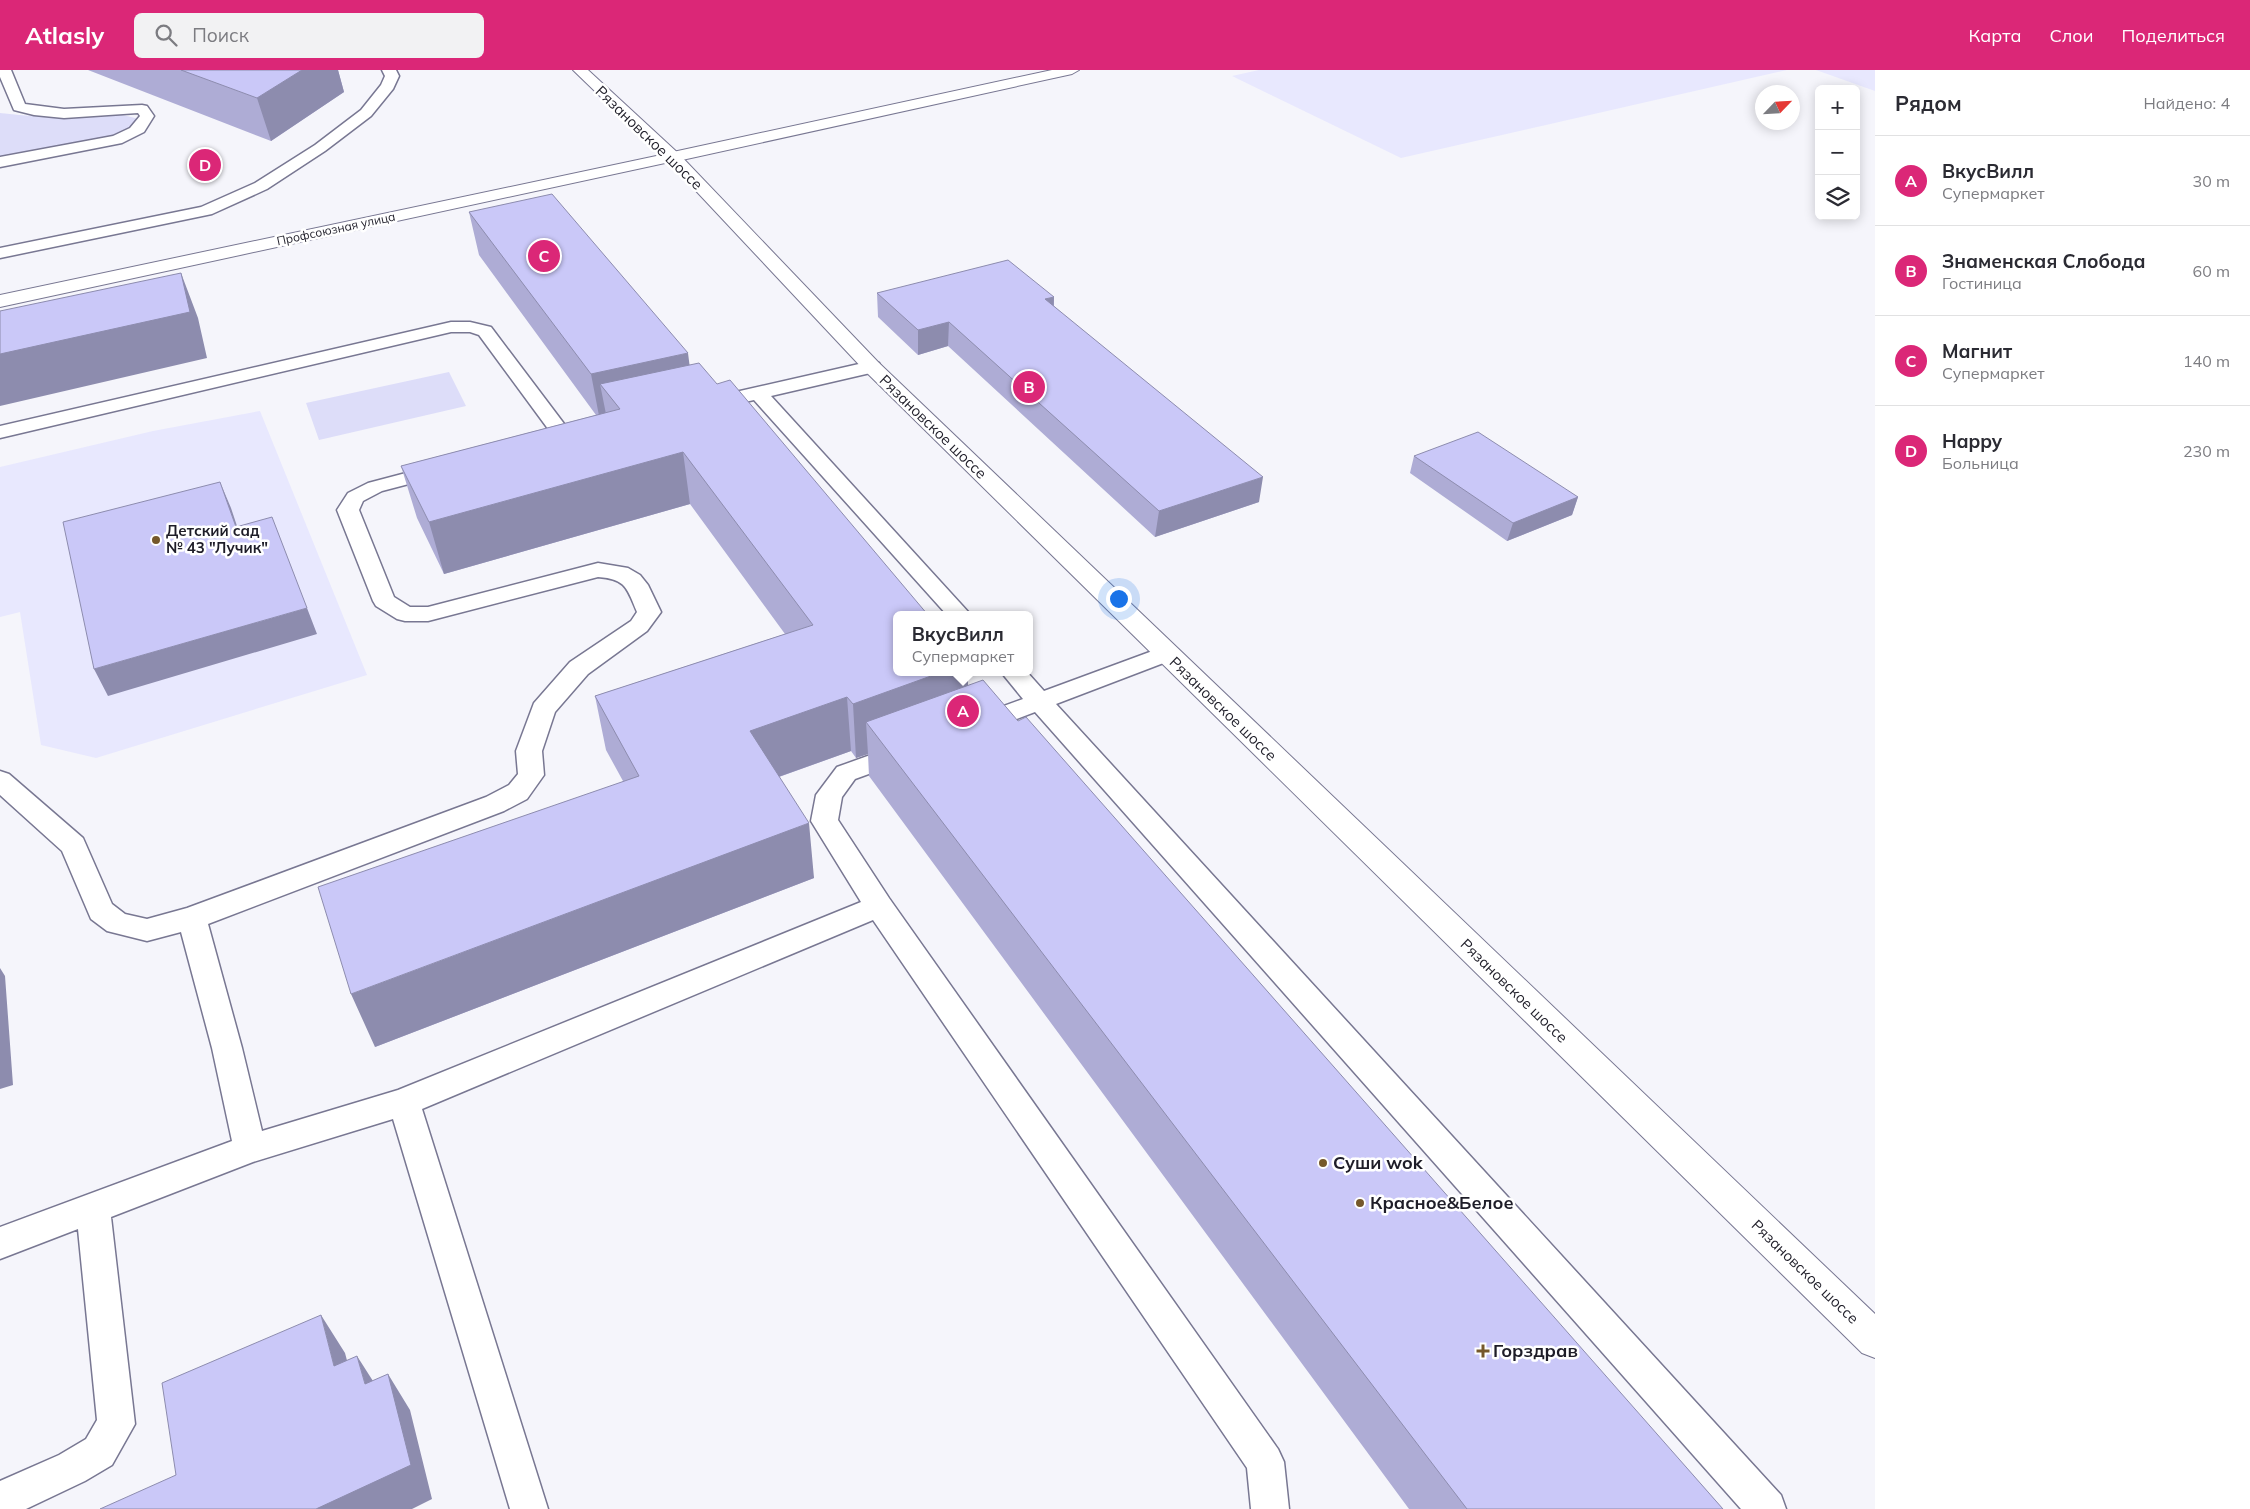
<!DOCTYPE html>
<html lang="ru">
<meta charset="utf-8">
<style>
body{margin:0;font-family:Mulish,sans-serif;background:#f2f2f3;color:#2b2b33}
.controls{position:absolute;right:15px;top:15px;display:grid;overflow:hidden;border-radius:8px;box-shadow:0 2px 12px #0003}
.controls button{width:45px;height:45px;display:grid;place-items:center;padding:0;border:0;border-bottom:1px solid #e1e1e2;background:#fff;color:#2b2b33;font:25px sans-serif}
.compass{position:absolute;left:1755px;top:15px;width:45px;height:45px;border-radius:50%;background:#fff;box-shadow:0 2px 12px #0003;rotate:65deg}
.you{position:absolute;left:1118px;top:528px;width:18px;height:18px;margin:-12px;border:4px solid #fff;border-radius:50%;background:#1a73e8;box-shadow:0 0 0 8px #1a73e833}
.badge{display:grid;place-items:center;width:32px;height:32px;border-radius:50%;background:#db2777;color:#fff;font-size:16px;font-weight:700}
.pin{position:absolute;translate:-50% -50%;border:2px solid #fff;box-shadow:0 1px 5px #0006}
.popup{position:absolute;left:893px;top:541px;width:140px;height:65px;box-sizing:border-box;display:grid;place-content:center;border-radius:8px;background:#fff;filter:drop-shadow(0 1px 4px #0005);font-size:16px;white-space:nowrap;color:#7c7c81}
.popup b{font-size:19px;color:#2b2b33}
.popup::after{content:'';position:absolute;left:50%;top:100%;margin-left:-10px;border:10px solid transparent;border-top-color:#fff}
.list{margin:0;padding:0;list-style:none}
h2{display:flex;justify-content:space-between;align-items:center;height:65px;margin:0;padding:0 20px;font-size:21px}
h2 small{font-size:16px;font-weight:400;color:#7c7c81}
.list li{display:grid;grid-template-columns:32px 1fr auto;gap:15px;align-items:center;box-sizing:border-box;height:90px;padding:0 20px;border-top:1px solid #e1e1e2}
.list b{display:block;font-size:19px;white-space:nowrap}
.list p{margin:0;font-size:16px;white-space:nowrap;color:#7c7c81}
.list em{font-size:16px;font-style:normal;color:#7c7c81}
.icon{flex:none;width:28px;height:28px;fill:none;stroke:currentColor;stroke-width:2;stroke-linecap:round;stroke-linejoin:round}
.map{position:relative;flex:none;width:1875px;height:1439px;overflow:hidden}
header{display:flex;align-items:center;gap:30px;box-sizing:border-box;height:70px;padding:0 25px;background:#db2777;color:#fff}
header strong{font-size:24px}
nav{display:flex;gap:28px;margin-inline-start:auto;font-size:18px}
.search{width:350px;height:45px;background:#f2f2f3;display:flex;align-items:center;gap:12px;box-sizing:border-box;padding:0 18px;border-radius:8px;color:#7c7c81;font-size:19px}
main{display:flex}
aside{flex:1;background:#fff}
.map>svg:first-child{display:block}
.built{fill:#e8e8fe}
.green{fill:#ddddf9}
.lines{fill:none;stroke-linecap:round;stroke-linejoin:round}
.service-casing{stroke:#787792;stroke-width:3}
.minor-casing{stroke:#787792;stroke-width:2}
.tertiary-casing{stroke:#787792;stroke-width:2}
.secondary-casing{stroke:#787792;stroke-width:2}
.service{fill:#fff;fill-rule:evenodd}
.minor{fill:#fff;fill-rule:evenodd}
.tertiary{fill:#fff;fill-rule:evenodd}
.secondary{fill:#fff;fill-rule:evenodd}
.wall{fill:#aeacd5}
.shaded-wall{fill:#8d8cae}
.building{fill:#cac8f8;stroke:#8d8cae}
.poi-dot{fill:#75582b;stroke:#fff;stroke-width:2}
.labels{text-anchor:middle;stroke-width:5;stroke-linejoin:round;paint-order:stroke}
.far-street-label{font-size:12px;fill:#1e1d28;stroke:#fff}
.street-label{font-size:15px;fill:#1e1d28;stroke:#fff}
.poi-label{font-size:15px;font-weight:bold;fill:#1e1d28;stroke:#fff;text-anchor:start}
.near-poi-label{font-size:18px;font-weight:bold;fill:#1e1d28;stroke:#fff;text-anchor:start}
</style>
<header>
<strong>Atlasly</strong>
<div class="search"><svg class="icon" aria-label="search" viewBox="0 0 24 24"><circle cx="10" cy="10" r="6"/><path d="M15 15l6 6"/></svg>Поиск</div>
<nav><a>Карта</a><a>Слои</a><a>Поделиться</a></nav>
</header>
<main>
<div class="map">
<svg width="1875" height="1439" viewBox="0 0 1875 1439">
<rect width="100%" height="100%" fill="#f5f5fb"/>
<path class="built" d="M 1259,0 L 1787,0 L 1401,88 L 1232,6 Z
M 1816,0 L 1875,0 L 1875,21 Z
M 260,341 L 367,605 L 96,688 L 41,675 L 20,542 L 0,547 L 0,397 L 153,361 Z"/>
<path class="green" d="M 0,43 C 13,44 26,46 38,46 C 73,46 113,37 145,52 L 116,67 L 0,88 Z
M 449,302 L 466,336 L 319,370 L 306,333 Z"/>
<g class="lines">
<defs>
<path id="service" d="M 0,0 L 11,0 L 25,34 L 64,39 L 142,35 L 147,36 L 154,46 L 144,62 L 122,73 L 0,97 L 0,87 L 113,66 L 130,58 L 140,46 L 138,43 L 64,48 L 34,45 L 14,40 L 0,7 Z
M 382,0 L 396,0 L 399,6 L 393,19 L 371,46 L 325,81 L 267,119 L 212,144 L 0,188 L 0,178 L 201,137 L 255,113 L 315,75 L 361,40 L 381,15 L 385,6 Z
M 451,252 L 470,252 L 491,257 L 571,363 L 574,367 L 571,371 L 564,373 L 557,371 L 479,265 L 470,262 L 451,262 L 0,368 L 0,356 Z
M 872,291 L 879,293 L 881,297 L 879,301 L 771,326 L 971,545 L 947,545 L 754,330 L 709,340 L 702,338 L 699,334 L 702,330 L 709,328 Z
M 440,394 L 447,396 L 450,400 L 447,404 L 382,421 L 363,431 L 359,440 L 394,527 L 410,537 L 428,537 L 598,493 L 628,498 L 640,505 L 648,515 L 661,542 L 647,561 L 588,604 L 555,642 L 542,681 L 544,705 L 527,729 L 504,741 L 208,854 L 242,978 L 262,1061 L 398,1020 L 861,832 L 811,751 L 816,725 L 837,697 L 901,674 L 910,677 L 914,683 L 910,689 L 855,709 L 842,727 L 838,750 L 889,828 L 1278,1379 L 1284,1392 L 1289,1439 L 1251,1439 L 1247,1398 L 873,850 L 422,1039 L 548,1439 L 510,1439 L 393,1049 L 253,1092 L 111,1147 L 135,1354 L 112,1395 L 85,1411 L 26,1439 L 0,1439 L 0,1411 L 59,1385 L 86,1369 L 97,1350 L 78,1159 L 0,1189 L 0,1157 L 232,1071 L 212,978 L 181,862 L 147,871 L 107,861 L 91,849 L 62,781 L 0,725 L 0,701 L 9,704 L 83,768 L 112,834 L 125,844 L 147,849 L 187,838 L 486,727 L 509,715 L 518,704 L 516,681 L 534,633 L 570,592 L 631,551 L 637,542 C 627,518 626,509 598,507 L 428,551 L 405,551 L 397,549 L 376,536 L 373,531 L 337,440 L 348,423 L 368,413 Z
M 1166,576 L 1174,579 L 1178,584 L 1174,589 L 1056,634 L 1781,1425 L 1786,1439 L 1741,1439 L 1035,642 L 977,664 L 968,661 L 964,655 L 968,649 L 1023,629 L 1001,602 L 1027,602 L 1044,621 Z"/>
<path id="minor" d="M 673,82 L 679,84 L 879,293 L 1875,1244 L 1875,1288 L 1862,1283 L 865,301 L 667,90 L 665,87 L 667,84 Z"/>
<path id="tertiary" d="M 1052,0 L 1079,0 L 1072,4 L 673,92 L 667,90 L 665,87 L 667,84 L 673,82 Z"/>
<path id="secondary" d="M 573,0 L 588,0 L 679,84 L 681,87 L 679,90 L 0,237 L 0,225 L 661,85 Z"/>
</defs>
<use href="#service" class="service-casing"/>
<use href="#minor" class="minor-casing"/>
<use href="#tertiary" class="tertiary-casing"/>
<use href="#secondary" class="secondary-casing"/>
<use href="#service" class="service"/>
<use href="#minor" class="minor"/>
<use href="#tertiary" class="tertiary"/>
<use href="#secondary" class="secondary"/>
</g>
<path class="wall" d="M 88,0 L 338,0 L 344,22 L 271,71 Z
M 469,142 L 690,295 L 897,602 L 968,602 L 968,615 L 1018,651 L 1723,1439 L 1409,1439 L 869,706 L 868,684 L 856,688 L 851,681 L 779,707 L 814,808 L 375,977 L 623,711 L 606,680 L 595,626 L 785,564 L 690,434 L 444,504 L 417,448 L 401,396 L 596,345 L 479,185 Z
M 877,223 L 1054,227 L 1054,236 L 1259,432 L 1155,467 L 948,276 L 918,285 L 878,247 Z
M 1414,386 L 1578,427 L 1572,445 L 1507,471 L 1410,403 Z"/>
<path class="shaded-wall" d="M 302,0 L 338,0 L 344,22 L 271,71 L 257,28 Z
M 181,203 L 198,248 L 207,288 L 0,336 L 0,284 Z
M 1054,227 L 1053,251 L 1045,229 Z
M 949,252 L 948,276 L 918,285 L 918,260 Z
M 688,283 L 694,330 L 620,339 L 600,314 L 607,349 L 600,351 L 591,304 Z
M 683,382 L 690,434 L 444,504 L 429,452 Z
M 1263,407 L 1259,432 L 1155,467 L 1159,441 Z
M 220,412 L 231,438 L 246,483 L 236,457 Z
M 1578,427 L 1572,445 L 1507,471 L 1513,453 Z
M 307,538 L 317,564 L 108,626 L 94,599 Z
M 942,602 L 968,602 L 968,647 L 866,652 L 868,684 L 856,688 L 853,634 Z
M 847,627 L 851,681 L 756,715 L 750,661 Z
M 809,753 L 814,808 L 375,977 L 351,924 Z
M 0,898 L 5,906 L 13,1015 L 0,1019 Z
M 321,1245 L 345,1283 L 358,1332 L 334,1296 Z
M 357,1286 L 380,1322 L 365,1314 Z
M 388,1304 L 410,1340 L 432,1429 L 412,1439 L 316,1439 Z"/>
<path class="building" d="M 181,0 L 302,0 L 257,28 Z
M 552,124 L 688,283 L 591,304 L 469,142 Z
M 1008,190 L 1054,227 L 1045,229 L 1263,407 L 1159,441 L 949,252 L 918,260 L 877,223 Z
M 181,203 L 190,242 L 0,284 L 0,241 Z
M 699,293 L 717,314 L 730,310 L 928,545 L 897,545 L 897,602 L 942,602 L 853,634 L 847,627 L 750,661 L 809,753 L 351,924 L 318,817 L 639,706 L 595,626 L 813,555 L 683,382 L 429,452 L 401,396 L 620,339 L 600,314 Z
M 1478,362 L 1578,427 L 1513,453 L 1414,386 Z
M 220,412 L 236,457 L 272,447 L 307,538 L 94,599 L 63,452 Z
M 983,610 L 1018,651 L 1026,647 L 1723,1439 L 1467,1439 L 866,652 Z
M 321,1245 L 334,1296 L 357,1286 L 365,1314 L 388,1304 L 411,1395 L 316,1439 L 100,1439 L 176,1405 L 162,1313 Z"/>
<g class="poi-dot">
<circle cx="156" cy="470" r="5"/>
<circle cx="1323" cy="1093" r="5"/>
<circle cx="1360" cy="1133" r="5"/>
<path d="M1480.5 1273.5h5v5h5v5h-5v5h-5v-5h-5v-5h5z"/>
</g>
<g class="labels">
<g class="far-street-label">
<text transform="translate(336 159) rotate(-12)" y="4">Профсоюзная улица</text>
</g>
<g class="street-label">
<text transform="translate(649 68) rotate(44)" y="5">Рязановское шоссе</text>
<text transform="translate(933 357) rotate(44)" y="5">Рязановское шоссе</text>
<text transform="translate(1223 639) rotate(44)" y="5">Рязановское шоссе</text>
<text transform="translate(1514 921) rotate(44)" y="5">Рязановское шоссе</text>
<text transform="translate(1805 1202) rotate(44)" y="5">Рязановское шоссе</text>
</g>
<g class="poi-label">
<text x="166" y="466">Детский сад<tspan x="166" dy="17">№ 43 "Лучик"</tspan></text>
</g>
<g class="near-poi-label">
<text x="1333" y="1099">Суши wok</text>
<text x="1370" y="1139">Красное&amp;Белое</text>
<text x="1493" y="1287">Горздрав</text>
</g>
</g>
</svg>
<div class="controls">
<button>+</button>
<button>−</button>
<button><svg class="icon" aria-label="layers" viewBox="0 0 24 24"><path d="M12 4l9 5-9 5-9-5zM3 14l9 5 9-5"/></svg></button>
</div>
<svg class="compass" viewBox="-18 -18 36 36"><path d="M0-13l5 13h-10z" fill="#e53935"/><path d="M0 13l5-13h-10z" fill="#7c7c81"/></svg>
<div class="you"></div>
<div class="pin badge" style="left:963px;top:641px">A</div>
<div class="popup"><b>ВкусВилл</b>Супермаркет</div>
<div class="pin badge" style="left:1029px;top:317px">B</div>
<div class="pin badge" style="left:544px;top:186px">C</div>
<div class="pin badge" style="left:205px;top:95px">D</div>
</div>
<aside>
<h2>Рядом<small>Найдено: 4</small></h2>
<ul class="list">
<li><span class="badge">A</span><div><b>ВкусВилл</b><p>Супермаркет</p></div><em>30 m</em></li>
<li><span class="badge">B</span><div><b>Знаменская Слобода</b><p>Гостиница</p></div><em>60 m</em></li>
<li><span class="badge">C</span><div><b>Магнит</b><p>Супермаркет</p></div><em>140 m</em></li>
<li><span class="badge">D</span><div><b>Happy</b><p>Больница</p></div><em>230 m</em></li>
</ul>
</aside>
</main>
